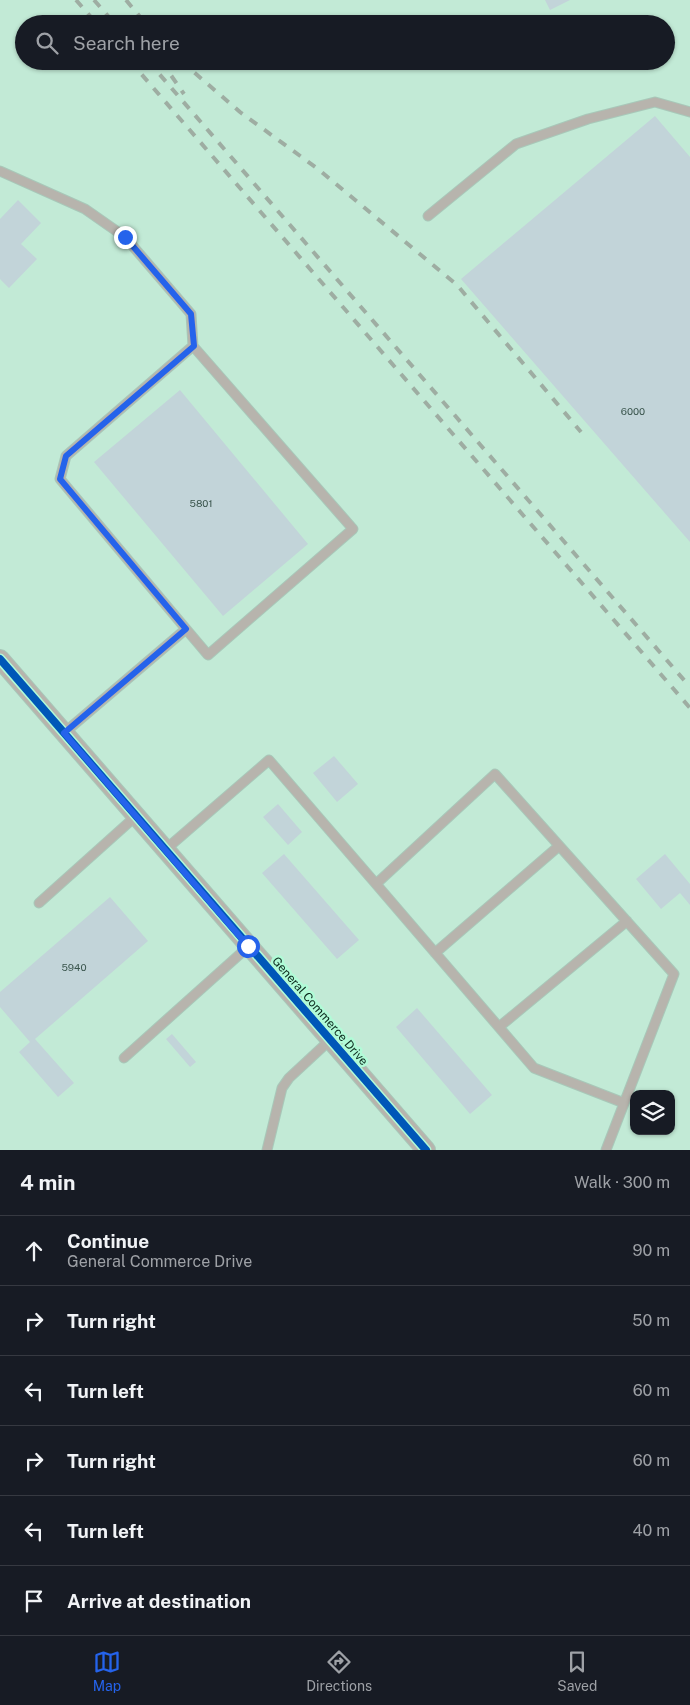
<!DOCTYPE html>
<meta charset="utf-8">
<style>
body{margin:0;font-family:"Public Sans",sans-serif;background:#20242c;color:#f1f3f6}
.controls{position:absolute;right:15px;bottom:15px;display:grid;overflow:hidden;border-radius:10px;box-shadow:0 1px 4px #0004}
.controls button{width:45px;height:45px;display:grid;place-items:center;padding:0;border:0;border-bottom:1px solid #363941;background:#171b24;color:#f1f3f6;font:25px sans-serif}
.stop{position:absolute;width:15px;height:15px;margin:-11px;border:4px solid #2563eb;border-radius:50%;background:#fff}
.stop.end{background:#2563eb;border-color:#fff;box-shadow:0 1px 5px #0008}
.list{margin:0;padding:0;list-style:none}
h2{display:flex;justify-content:space-between;align-items:center;height:65px;margin:0;padding:0 20px;font-size:21px}
h2 small{font-size:16px;font-weight:400;color:#9ea1a6}
.list li{display:grid;grid-template-columns:32px 1fr auto;gap:15px;align-items:center;box-sizing:border-box;height:70px;padding:0 20px;border-top:1px solid #363941}
.list b{display:block;font-size:19px;white-space:nowrap}
.list p{margin:0;font-size:16px;white-space:nowrap;color:#9ea1a6}
.list em{font-size:16px;font-style:normal;color:#9ea1a6}
.icon{flex:none;width:28px;height:28px;fill:none;stroke:currentColor;stroke-width:2;stroke-linecap:round;stroke-linejoin:round}
.map{position:relative;flex:none;width:690px;height:1150px;overflow:hidden}
.search{position:absolute;background:#171b24;box-shadow:0 1px 4px #0004;left:15px;right:15px;top:15px;height:55px;display:flex;align-items:center;gap:12px;box-sizing:border-box;padding:0 18px;border-radius:28px;color:#9ea1a6;font-size:19px}
.sheet{height:485px;background:#171b24}
nav{display:flex;justify-content:space-around;align-items:center;box-sizing:border-box;height:70px;border-top:1px solid #363941;background:#171b24;font-size:14px;color:#9ea1a6}
nav a{display:grid;justify-items:center;gap:2px}
nav .on{color:#2563eb}
.map>svg:first-child{display:block}
.building{fill:#c2d4d9}
.lines{fill:none;stroke-linecap:round;stroke-linejoin:round}
.service-casing{stroke:#a8c8b9;stroke-width:11}
.minor-casing{stroke:#a8c8b9;stroke-width:20}
.service{stroke:#b7b4ad;stroke-width:9}
.minor{stroke:#b7b4ad;stroke-width:18}
.rail{stroke:#9eada2;stroke-width:4;stroke-dasharray:9 9;stroke-linecap:butt}
.cycleway-casing{stroke:#b1fbd7;stroke-width:11}
.cycleway{stroke:#0057b8;stroke-width:8}
.route{stroke:#2563eb;stroke-width:6}
.labels{text-anchor:middle;stroke-width:5;stroke-linejoin:round;paint-order:stroke}
.number-label{font-size:10px;fill:#3a554d}
.street-label{font-size:12px;fill:#0c2b1e;stroke:#b1fbd7}
</style>
<div class="map">
<svg width="690" height="1150" viewBox="0 0 690 1150">
<rect width="100%" height="100%" fill="#c2ead6"/>
<path class="building" d="M 545,0 L 570,0 L 550,10 Z
M 655,116 L 690,157 L 690,542 L 461,279 Z
M 18,200 L 41,223 L 21,244 L 37,259 L 9,288 L 0,279 L 0,219 Z
M 180,390 L 308,544 L 223,616 L 94,462 Z
M 334,756 L 358,784 L 337,802 L 313,773 Z
M 278,804 L 302,832 L 288,845 L 263,817 Z
M 284,854 L 359,940 L 337,959 L 262,873 Z
M 665,854 L 690,884 L 690,905 L 680,893 L 661,909 L 636,879 Z
M 110,897 L 148,941 L 35,1039 L 74,1083 L 58,1097 L 19,1052 L 30,1042 L 0,1007 L 0,992 Z
M 417,1008 L 492,1095 L 470,1114 L 396,1027 Z
M 172,1034 L 196,1062 L 190,1067 L 166,1039 Z"/>
<g class="lines">
<defs>
<path id="service" d="M 0,171 L 85,209 L 125,237 L 191,314 L 193,346
M 428,216 L 516,144 L 588,119 L 655,102 L 690,112
M 64,733 L 186,629 L 60,479 L 66,456 L 193,346 L 353,529 L 208,655 L 186,629
M 165,850 L 269,760 L 376,884 L 495,774 L 674,974 L 606,1150
M 376,884 L 534,1068 L 624,1103
M 39,903 L 136,816
M 435,953 L 559,846
M 499,1027 L 627,921
M 124,1058 L 249,946
M 267,1150 L 282,1088 L 289,1078 L 330,1040"/>
<path id="minor" d="M 0,659 L 426,1150"/>
</defs>
<use href="#service" class="service-casing"/>
<use href="#minor" class="minor-casing"/>
<use href="#service" class="service"/>
<use href="#minor" class="minor"/>
<path class="rail" d="M 76,0 L 97,24
M 94,0 L 115,24
M 126,0 L 146,24
M 130,61 L 690,708
M 148,61 L 690,687
M 161,61 L 184,94
M 181,61 L 240,112 L 318,169 L 457,285 L 581,432"/>
<defs>
<path id="cycleway" d="M 0,659 L 426,1150"/>
</defs>
<use href="#cycleway" class="cycleway-casing"/>
<use href="#cycleway" class="cycleway"/>
</g>
<g class="lines">
<path class="route" d="M 125,237 L 191,314 L 194,346 L 66,456 L 60,479 L 186,629 L 64,733 L 248,946"/>
</g>
<g class="labels">
<g class="number-label">
<text x="633" y="415">6000</text>
<text x="201" y="507">5801</text>
<text x="74" y="971">5940</text>
</g>
<g class="street-label">
<text transform="translate(320 1011) rotate(49)" y="4">General Commerce Drive</text>
</g>
</g>
</svg>
<div class="controls">
<button><svg class="icon" aria-label="layers" viewBox="0 0 24 24"><path d="M12 4l9 5-9 5-9-5zM3 14l9 5 9-5"/></svg></button>
</div>
<div class="stop" style="left:248px;top:946px"></div>
<div class="stop end" style="left:125px;top:237px"></div>
<div class="search"><svg class="icon" aria-label="search" viewBox="0 0 24 24"><circle cx="10" cy="10" r="6"/><path d="M15 15l6 6"/></svg>Search here</div>
</div>
<section class="sheet">
<h2>4 min<small>Walk · 300 m</small></h2>
<ul class="list">
<li><svg class="icon" aria-label="ahead" viewBox="0 0 24 24"><path d="M12 20V5M6 11l6-6 6 6"/></svg><div><b>Continue</b><p>General Commerce Drive</p></div><em>90 m</em></li>
<li><svg class="icon" aria-label="right" viewBox="0 0 24 24"><path d="M7 20v-9h11M14 6l5 5-5 5"/></svg><div><b>Turn right</b></div><em>50 m</em></li>
<li><svg class="icon" aria-label="left" viewBox="0 0 24 24"><path d="M17 20v-9H6M10 6l-5 5 5 5"/></svg><div><b>Turn left</b></div><em>60 m</em></li>
<li><svg class="icon" aria-label="right" viewBox="0 0 24 24"><path d="M7 20v-9h11M14 6l5 5-5 5"/></svg><div><b>Turn right</b></div><em>60 m</em></li>
<li><svg class="icon" aria-label="left" viewBox="0 0 24 24"><path d="M17 20v-9H6M10 6l-5 5 5 5"/></svg><div><b>Turn left</b></div><em>40 m</em></li>
<li><svg class="icon" aria-label="arrive" viewBox="0 0 24 24"><path d="M6 21V4h12l-3 4 3 4H6"/></svg><div><b>Arrive at destination</b></div></li>
</ul>
</section>
<nav>
<a class="on"><svg class="icon" aria-label="map" viewBox="0 0 24 24"><path d="M3 6l6-2 6 2 6-2v14l-6 2-6-2-6 2zM9 4v14M15 6v14"/></svg>Map</a>
<a><svg class="icon" aria-label="directions" viewBox="0 0 24 24"><path d="M12 3l9 9-9 9-9-9zM9 14v-3h6M13 9l2 2-2 2"/></svg>Directions</a>
<a><svg class="icon" aria-label="saved" viewBox="0 0 24 24"><path d="M7 4h10v16l-5-4-5 4z"/></svg>Saved</a>
</nav>
